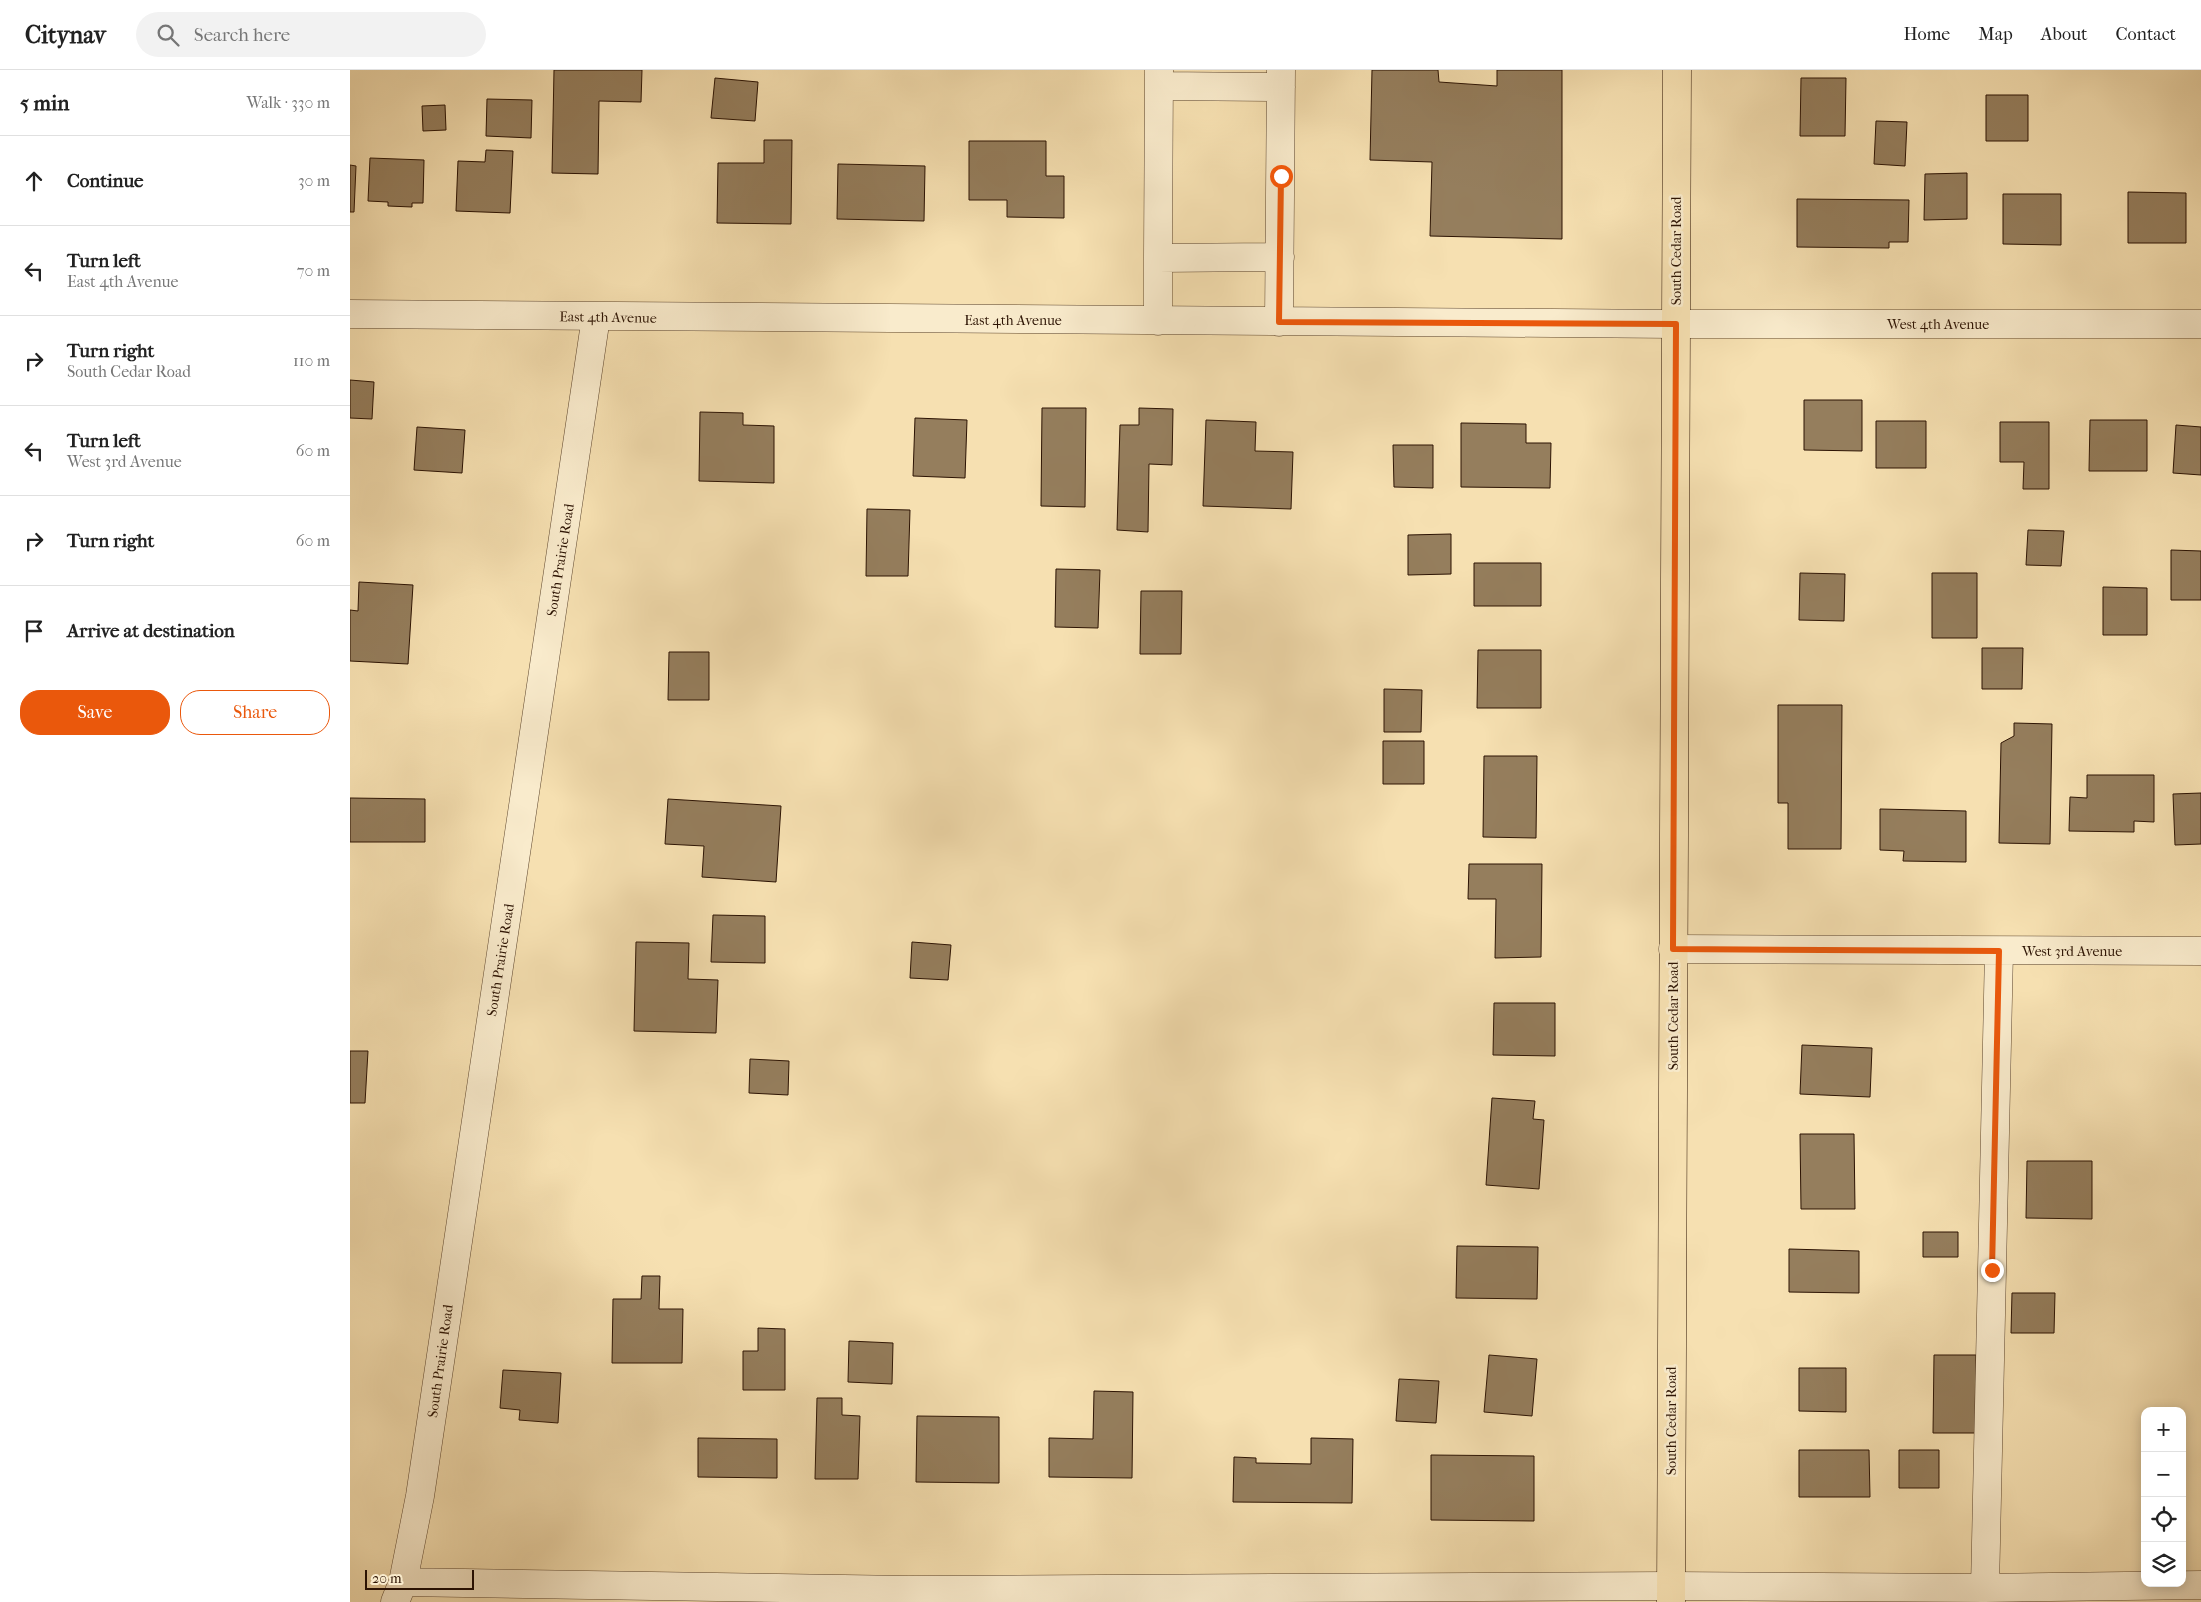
<!DOCTYPE html>
<meta charset="utf-8">
<style>
body{margin:0;font-family:"IM FELL French Canon",serif;background:#f2f2f2;color:#222}
.controls{position:absolute;right:15px;bottom:15px;display:grid;overflow:hidden;border-radius:10px;box-shadow:0 2px 12px #0003}
.controls button{width:45px;height:45px;display:grid;place-items:center;padding:0;border:0;border-bottom:1px solid #e0e0e0;background:#fff;color:#222;font:25px sans-serif}
.scale{position:absolute;left:15px;bottom:12px;width:109px;box-sizing:border-box;padding-left:5px;border:2px solid #2c1303;border-top:0;font-size:14px;line-height:18px;white-space:nowrap;color:#2c1303;-webkit-text-stroke:4px #f9ebcc;paint-order:stroke}
.stop{position:absolute;width:15px;height:15px;margin:-11px;border:4px solid #ea580c;border-radius:50%;background:#fff}
.stop.end{background:#ea580c;border-color:#fff;box-shadow:0 1px 5px #0008}
.list{margin:0;padding:0;list-style:none}
h2{display:flex;justify-content:space-between;align-items:center;height:65px;margin:0;padding:0 20px;font-size:21px}
h2 small{font-size:16px;font-weight:400;color:#767676}
.list li{display:grid;grid-template-columns:32px 1fr auto;gap:15px;align-items:center;box-sizing:border-box;height:90px;padding:0 20px;border-top:1px solid #e0e0e0}
.list b{display:block;font-size:19px;white-space:nowrap}
.list p{margin:0;font-size:16px;white-space:nowrap;color:#767676}
.list em{font-size:16px;font-style:normal;color:#767676}
.actions{display:flex;gap:10px;padding:15px 20px}
.actions a{flex:1;padding:11px 0;border:1px solid #ea580c;border-radius:20px;text-align:center;font-size:18px;color:#ea580c}
.actions .main{background:#ea580c;color:#fff}
.icon{flex:none;width:28px;height:28px;fill:none;stroke:currentColor;stroke-width:2;stroke-linecap:round;stroke-linejoin:round}
.map{position:relative;flex:none;width:1851px;height:1532px;overflow:hidden}
header{display:flex;align-items:center;gap:30px;box-sizing:border-box;height:70px;padding:0 25px;background:#fff;border-bottom:1px solid #e0e0e0}
header strong{font-size:24px}
nav{display:flex;gap:28px;margin-inline-start:auto;font-size:18px}
.search{width:350px;height:45px;background:#f2f2f2;display:flex;align-items:center;gap:12px;box-sizing:border-box;padding:0 18px;border-radius:28px;color:#767676;font-size:19px}
main{display:flex}
aside{flex:1;background:#fff}
.map>svg:first-child{display:block}
.building{fill:#957e5d;stroke:#2c1303}
.lines{fill:none;stroke-linecap:round;stroke-linejoin:round}
.minor-casing{stroke:#5e462e;stroke-width:29}
.major-casing{stroke:#2c1303;stroke-width:29}
.minor{stroke:#f9ebcc;stroke-width:28}
.major{stroke:#f6e0b1;stroke-width:28}
.route{stroke:#ea580c;stroke-width:6}
.labels{text-anchor:middle;stroke-width:5;stroke-linejoin:round;paint-order:stroke}
.street-label{font-size:14px;fill:#2c1303;stroke:#f9ebcc}
</style>
<header>
<strong>Citynav</strong>
<div class="search"><svg class="icon" aria-label="search" viewBox="0 0 24 24"><circle cx="10" cy="10" r="6"/><path d="M15 15l6 6"/></svg>Search here</div>
<nav><a>Home</a><a>Map</a><a>About</a><a>Contact</a></nav>
</header>
<main>
<aside>
<h2>5 min<small>Walk · 330 m</small></h2>
<ul class="list">
<li><svg class="icon" aria-label="ahead" viewBox="0 0 24 24"><path d="M12 20V5M6 11l6-6 6 6"/></svg><div><b>Continue</b></div><em>30 m</em></li>
<li><svg class="icon" aria-label="left" viewBox="0 0 24 24"><path d="M17 20v-9H6M10 6l-5 5 5 5"/></svg><div><b>Turn left</b><p>East 4th Avenue</p></div><em>70 m</em></li>
<li><svg class="icon" aria-label="right" viewBox="0 0 24 24"><path d="M7 20v-9h11M14 6l5 5-5 5"/></svg><div><b>Turn right</b><p>South Cedar Road</p></div><em>110 m</em></li>
<li><svg class="icon" aria-label="left" viewBox="0 0 24 24"><path d="M17 20v-9H6M10 6l-5 5 5 5"/></svg><div><b>Turn left</b><p>West 3rd Avenue</p></div><em>60 m</em></li>
<li><svg class="icon" aria-label="right" viewBox="0 0 24 24"><path d="M7 20v-9h11M14 6l5 5-5 5"/></svg><div><b>Turn right</b></div><em>60 m</em></li>
<li><svg class="icon" aria-label="arrive" viewBox="0 0 24 24"><path d="M6 21V4h12l-3 4 3 4H6"/></svg><div><b>Arrive at destination</b></div></li>
</ul>
<div class="actions"><a class="main">Save</a><a>Share</a></div>
</aside>
<div class="map">
<svg width="1851" height="1532" viewBox="0 0 1851 1532">
<rect width="100%" height="100%" fill="#f6e0b1"/>
<filter id="stains"><feTurbulence type="fractalNoise" baseFrequency=".004" numOctaves="4"/><feColorMatrix values="0 0 0 0 .2 0 0 0 0 .09 0 0 0 0 .02 0 0 0 .5 -.17"/></filter>
<radialGradient id="worn" r=".72"><stop offset=".6" stop-color="#630" stop-opacity="0"/><stop offset="1" stop-color="#630" stop-opacity=".3"/></radialGradient>
<path class="building" d="M 204,0 L 292,0 L 291,32 L 249,31 L 248,104 L 202,103 Z
M 1022,0 L 1088,0 L 1089,12 L 1147,16 L 1147,0 L 1212,0 L 1212,169 L 1080,166 L 1082,92 L 1020,90 Z
M 365,8 L 408,12 L 405,51 L 361,48 Z
M 1451,8 L 1496,8 L 1495,66 L 1450,66 Z
M 1636,25 L 1678,25 L 1678,71 L 1636,71 Z
M 137,29 L 182,30 L 181,68 L 136,66 Z
M 95,35 L 96,60 L 73,61 L 72,36 Z
M 1526,51 L 1557,52 L 1555,96 L 1524,94 Z
M 414,70 L 442,70 L 441,154 L 367,153 L 368,93 L 414,93 Z
M 619,71 L 696,71 L 696,106 L 714,106 L 714,148 L 657,147 L 657,130 L 619,130 Z
M 136,80 L 163,81 L 160,143 L 106,141 L 108,91 L 135,92 Z
M 20,88 L 74,90 L 73,133 L 62,133 L 62,137 L 38,136 L 38,132 L 18,131 Z
M 488,94 L 575,96 L 574,151 L 487,149 Z
M 0,95 L 6,96 L 4,142 L 0,142 Z
M 1617,103 L 1617,149 L 1574,150 L 1575,104 Z
M 1778,122 L 1836,123 L 1836,173 L 1778,173 Z
M 1653,124 L 1711,124 L 1711,175 L 1653,174 Z
M 1447,129 L 1559,130 L 1558,172 L 1539,172 L 1539,178 L 1447,177 Z
M 0,310 L 24,312 L 22,349 L 0,348 Z
M 1454,330 L 1512,330 L 1512,381 L 1454,380 Z
M 692,338 L 736,338 L 735,437 L 691,436 Z
M 789,338 L 823,339 L 822,395 L 799,394 L 798,462 L 767,460 L 770,355 L 789,355 Z
M 350,342 L 393,343 L 393,355 L 424,356 L 424,413 L 349,411 Z
M 565,348 L 617,350 L 615,408 L 563,406 Z
M 856,350 L 906,352 L 905,381 L 943,382 L 941,439 L 853,436 Z
M 1740,350 L 1797,350 L 1797,401 L 1739,401 Z
M 1526,351 L 1576,351 L 1576,398 L 1526,398 Z
M 1650,352 L 1699,352 L 1699,419 L 1673,419 L 1674,392 L 1650,392 Z
M 1111,353 L 1176,354 L 1176,373 L 1201,373 L 1200,418 L 1111,417 Z
M 1826,355 L 1851,357 L 1851,405 L 1823,403 Z
M 67,357 L 115,360 L 112,403 L 64,400 Z
M 1043,375 L 1083,375 L 1083,418 L 1044,417 Z
M 517,439 L 560,440 L 558,506 L 516,506 Z
M 1678,460 L 1714,461 L 1711,496 L 1676,495 Z
M 1101,464 L 1101,504 L 1058,505 L 1058,465 Z
M 1821,480 L 1851,481 L 1851,530 L 1821,530 Z
M 1124,493 L 1191,493 L 1191,536 L 1124,536 Z
M 706,499 L 750,500 L 748,558 L 705,557 Z
M 1450,503 L 1495,504 L 1494,551 L 1449,550 Z
M 1582,503 L 1627,503 L 1627,568 L 1582,568 Z
M 9,512 L 63,515 L 58,594 L 0,591 L 0,540 L 8,541 Z
M 1753,517 L 1797,518 L 1797,565 L 1753,565 Z
M 791,521 L 832,521 L 831,584 L 790,584 Z
M 1632,578 L 1673,578 L 1672,619 L 1632,619 Z
M 1128,580 L 1191,580 L 1191,638 L 1127,638 Z
M 319,582 L 359,582 L 359,630 L 318,630 Z
M 1034,619 L 1072,620 L 1071,662 L 1034,662 Z
M 1428,635 L 1492,635 L 1491,779 L 1438,779 L 1438,733 L 1428,733 Z
M 1664,653 L 1702,654 L 1700,774 L 1649,773 L 1651,673 L 1664,666 Z
M 1033,671 L 1074,671 L 1074,714 L 1033,714 Z
M 1134,686 L 1187,686 L 1186,768 L 1133,767 Z
M 1737,705 L 1804,705 L 1804,752 L 1784,751 L 1784,762 L 1719,761 L 1720,727 L 1737,728 Z
M 1851,723 L 1851,774 L 1825,775 L 1823,724 Z
M 0,728 L 75,729 L 75,772 L 0,772 Z
M 318,729 L 431,736 L 426,812 L 352,807 L 354,776 L 315,774 Z
M 1530,739 L 1616,741 L 1616,792 L 1553,791 L 1554,781 L 1530,780 Z
M 1119,794 L 1192,794 L 1191,887 L 1145,888 L 1146,829 L 1118,829 Z
M 363,845 L 415,846 L 415,893 L 361,892 Z
M 286,872 L 339,873 L 338,909 L 368,910 L 366,963 L 284,961 Z
M 562,872 L 601,875 L 598,910 L 560,908 Z
M 1144,933 L 1205,933 L 1205,986 L 1143,985 Z
M 1452,975 L 1522,978 L 1520,1027 L 1450,1024 Z
M 0,981 L 18,981 L 15,1033 L 0,1033 Z
M 400,989 L 439,991 L 438,1025 L 399,1023 Z
M 1142,1028 L 1185,1031 L 1183,1049 L 1194,1050 L 1189,1119 L 1136,1115 Z
M 1450,1064 L 1504,1064 L 1505,1139 L 1451,1139 Z
M 1677,1091 L 1742,1091 L 1742,1149 L 1676,1148 Z
M 1573,1162 L 1608,1162 L 1608,1187 L 1573,1187 Z
M 1107,1176 L 1188,1177 L 1187,1229 L 1106,1228 Z
M 1439,1179 L 1509,1181 L 1509,1223 L 1439,1222 Z
M 292,1206 L 310,1206 L 309,1239 L 333,1239 L 332,1293 L 262,1293 L 263,1229 L 291,1229 Z
M 1662,1223 L 1705,1223 L 1704,1263 L 1661,1263 Z
M 408,1258 L 435,1259 L 435,1320 L 393,1320 L 393,1281 L 408,1281 Z
M 499,1271 L 543,1273 L 542,1314 L 498,1312 Z
M 1139,1285 L 1187,1289 L 1182,1346 L 1134,1342 Z
M 1584,1285 L 1626,1285 L 1625,1363 L 1583,1363 Z
M 1449,1298 L 1496,1298 L 1496,1342 L 1449,1341 Z
M 153,1300 L 211,1303 L 208,1353 L 169,1350 L 170,1340 L 150,1338 Z
M 1049,1309 L 1089,1311 L 1086,1353 L 1046,1351 Z
M 744,1321 L 783,1322 L 782,1408 L 699,1407 L 699,1368 L 743,1369 Z
M 467,1328 L 492,1328 L 492,1345 L 510,1346 L 508,1409 L 465,1409 Z
M 567,1346 L 649,1347 L 649,1413 L 566,1412 Z
M 348,1368 L 427,1369 L 427,1408 L 348,1407 Z
M 961,1368 L 1003,1369 L 1002,1433 L 883,1432 L 884,1387 L 906,1388 L 906,1393 L 961,1394 Z
M 1449,1380 L 1519,1380 L 1520,1427 L 1449,1427 Z
M 1549,1380 L 1589,1380 L 1589,1418 L 1549,1418 Z
M 1081,1385 L 1184,1386 L 1184,1451 L 1081,1450 Z"/>
<g class="lines">
<defs>
<path id="minor" d="M 809,16 L 931,17
M 808,188 L 809,0
M 0,244 L 1325,254 L 1851,254
M 808,251 L 808,188 L 930,187
M 929,252 L 931,0
M 1323,879 L 1851,881
M 53,1512 L 558,1520 L 1321,1516 L 1635,1518 L 1851,1515
M 1635,1518 L 1649,881
M 45,1532 L 53,1512 L 70,1426 L 246,247"/>
<path id="major" d="M 1321,1532 L 1327,0"/>
</defs>
<use href="#minor" class="minor-casing"/>
<use href="#major" class="major-casing"/>
<use href="#minor" class="minor"/>
<use href="#major" class="major"/>
</g>
<g class="lines">
<path class="route" d="M 931,106 L 929,252 L 1326,254 L 1323,879 L 1649,881 L 1642,1200"/>
</g>
<g class="labels">
<g class="street-label">
<text transform="translate(1326 181) rotate(-90)" y="5">South Cedar Road</text>
<text transform="translate(258 247) rotate(1)" y="5">East 4th Avenue</text>
<text x="663" y="255">East 4th Avenue</text>
<text x="1588" y="259">West 4th Avenue</text>
<text transform="translate(210 490) rotate(-81)" y="5">South Prairie Road</text>
<text x="1722" y="886">West 3rd Avenue</text>
<text transform="translate(150 890) rotate(-81)" y="5">South Prairie Road</text>
<text transform="translate(1323 946) rotate(-90)" y="5">South Cedar Road</text>
<text transform="translate(90 1291) rotate(-82)" y="5">South Prairie Road</text>
<text transform="translate(1321 1351) rotate(-90)" y="5">South Cedar Road</text>
</g>
</g>
<rect width="100%" height="100%" filter="url(#stains)"/>
<rect width="100%" height="100%" fill="url(#worn)"/>
</svg>
<div class="controls">
<button>+</button>
<button>−</button>
<button><svg class="icon" aria-label="locate" viewBox="0 0 24 24"><circle cx="12" cy="12" r="6"/><path d="M12 2v4M12 18v4M2 12h4M18 12h4"/></svg></button>
<button><svg class="icon" aria-label="layers" viewBox="0 0 24 24"><path d="M12 4l9 5-9 5-9-5zM3 14l9 5 9-5"/></svg></button>
</div>
<div class="scale">20 m</div>
<div class="stop" style="left:931px;top:106px"></div>
<div class="stop end" style="left:1642px;top:1200px"></div>
</div>
</main>
